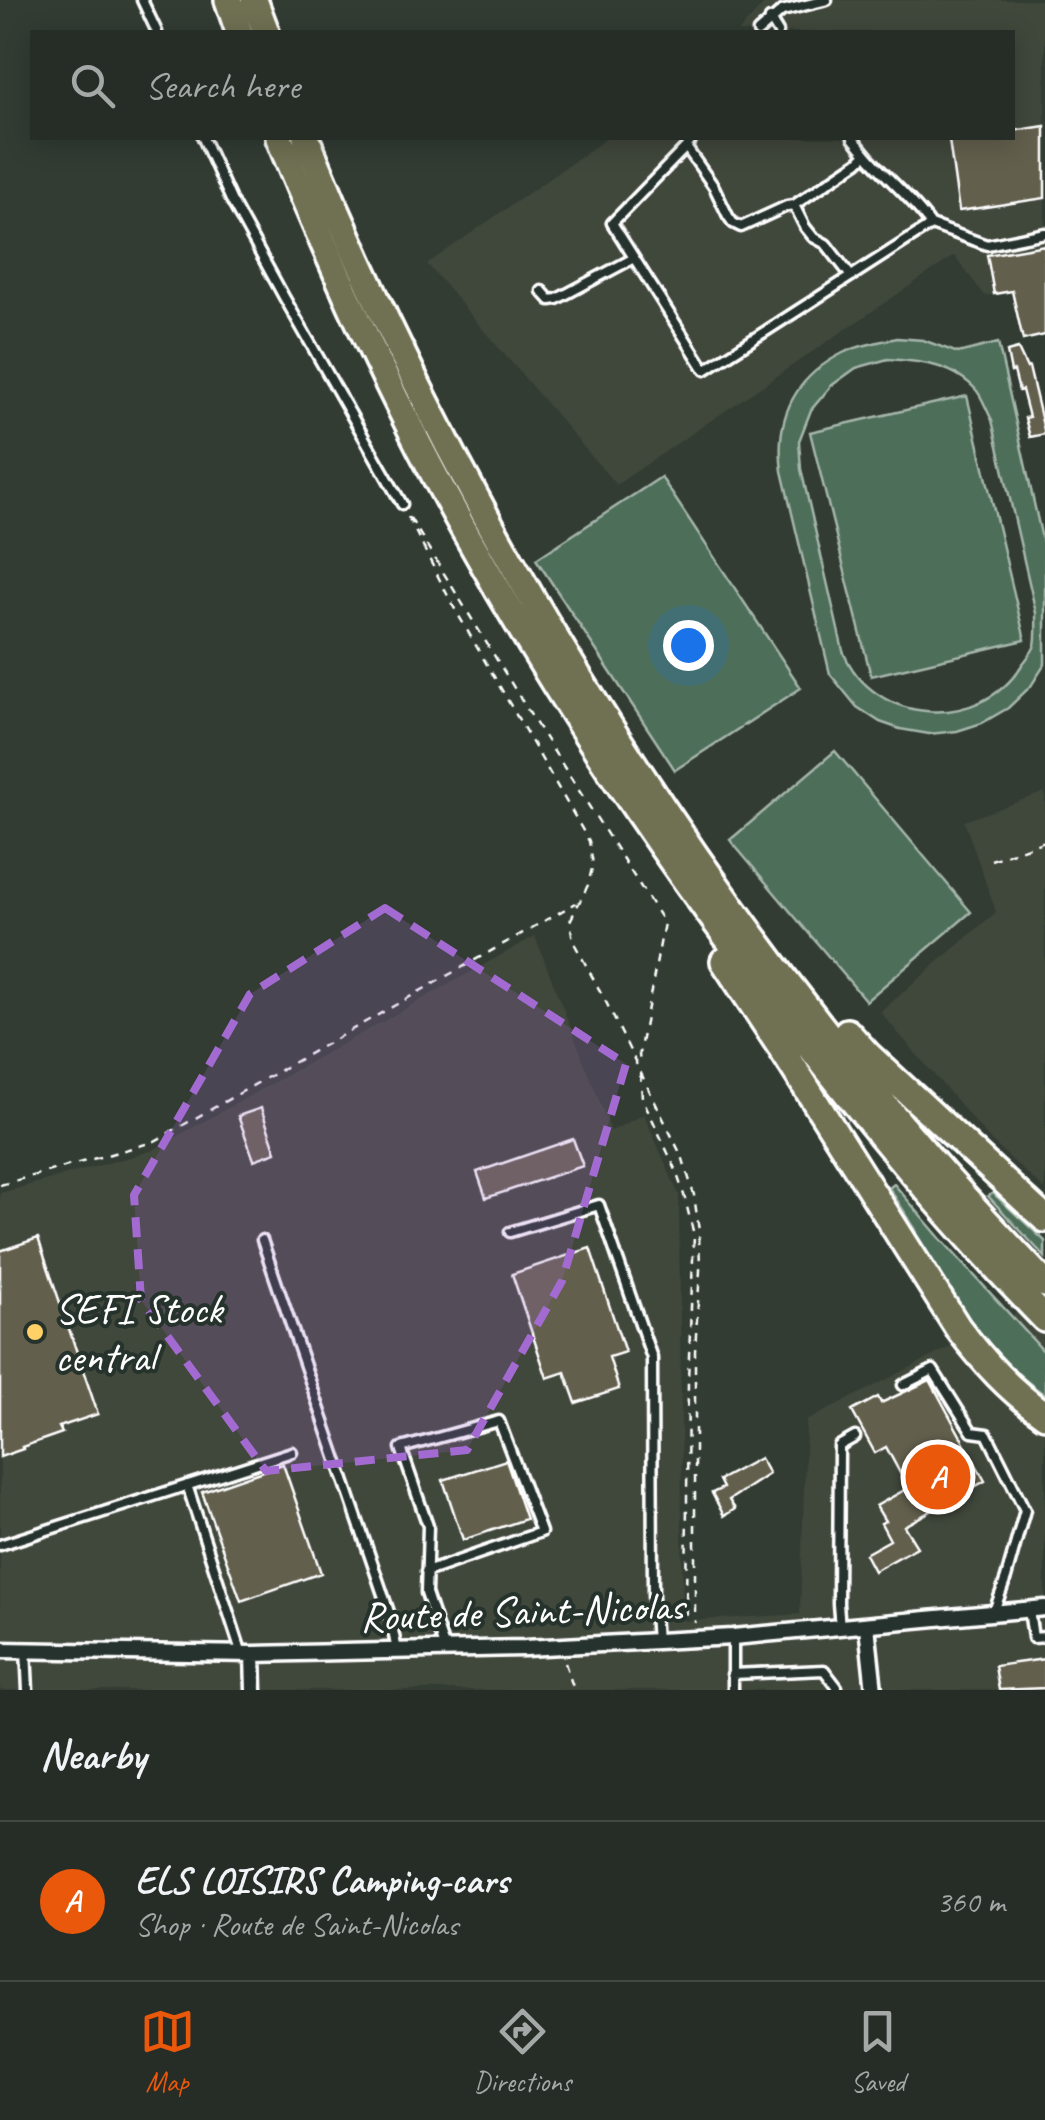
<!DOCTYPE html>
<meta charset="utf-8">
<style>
body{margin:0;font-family:Caveat,sans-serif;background:#323932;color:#f1f3f6}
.you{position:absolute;left:688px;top:645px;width:35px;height:35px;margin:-25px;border:8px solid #fff;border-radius:50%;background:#1a73e8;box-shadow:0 0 0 15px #1a73e833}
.badge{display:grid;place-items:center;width:65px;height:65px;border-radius:50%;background:#ea580c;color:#fff;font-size:32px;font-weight:700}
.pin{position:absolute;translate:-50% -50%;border:5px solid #fff;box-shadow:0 2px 10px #0006}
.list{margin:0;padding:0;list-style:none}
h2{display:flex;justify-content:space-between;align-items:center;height:130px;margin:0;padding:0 40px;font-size:42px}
h2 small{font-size:32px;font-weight:400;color:#a4a8a7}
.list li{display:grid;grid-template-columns:65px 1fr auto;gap:30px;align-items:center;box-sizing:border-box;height:160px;padding:0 40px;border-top:2px solid #424943}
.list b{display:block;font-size:38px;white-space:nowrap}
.list p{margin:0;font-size:32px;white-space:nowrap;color:#a4a8a7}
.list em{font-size:32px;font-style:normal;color:#a4a8a7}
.icon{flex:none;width:55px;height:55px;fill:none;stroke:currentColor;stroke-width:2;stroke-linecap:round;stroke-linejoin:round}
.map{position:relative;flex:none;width:1045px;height:1690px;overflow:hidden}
.search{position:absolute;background:#262d26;box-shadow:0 5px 25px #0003;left:30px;right:30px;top:30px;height:110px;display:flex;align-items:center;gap:25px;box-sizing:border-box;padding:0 35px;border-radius:0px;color:#a4a8a7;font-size:38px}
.sheet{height:290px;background:#262d26}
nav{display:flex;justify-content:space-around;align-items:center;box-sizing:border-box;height:140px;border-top:2px solid #424943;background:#262d26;font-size:28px;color:#a4a8a7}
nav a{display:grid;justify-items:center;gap:5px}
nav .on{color:#ea580c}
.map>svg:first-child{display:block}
.built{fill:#41463b}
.green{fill:#4d6e59;stroke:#a6b6ac;stroke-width:2.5;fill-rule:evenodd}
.building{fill:#645f4d;stroke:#fff;stroke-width:2.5}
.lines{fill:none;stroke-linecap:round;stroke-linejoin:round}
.lane-casing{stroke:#fff;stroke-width:15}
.street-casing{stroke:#fff;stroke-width:21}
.highway-casing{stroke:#fff;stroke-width:32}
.path{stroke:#fff;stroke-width:2.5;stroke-dasharray:8 8;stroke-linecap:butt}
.lane{stroke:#26332d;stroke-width:8}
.street{stroke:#26332d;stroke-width:14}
.highway{stroke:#706f52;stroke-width:25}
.marked{fill:#a36bd2;fill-opacity:0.2;stroke:#a36bd2;stroke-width:8;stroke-dasharray:20 12;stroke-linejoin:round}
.poi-dot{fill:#ffd166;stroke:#26332d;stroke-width:4}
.labels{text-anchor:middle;stroke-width:8;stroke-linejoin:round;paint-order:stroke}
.poi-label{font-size:42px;fill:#fff;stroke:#26332d;text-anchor:start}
.street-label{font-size:42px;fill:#fff;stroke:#26332d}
</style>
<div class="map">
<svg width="1045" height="1690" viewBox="0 0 1045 1690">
<rect width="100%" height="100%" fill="#323c33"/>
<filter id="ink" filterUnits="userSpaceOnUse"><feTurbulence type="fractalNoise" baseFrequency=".01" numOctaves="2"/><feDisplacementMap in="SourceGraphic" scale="20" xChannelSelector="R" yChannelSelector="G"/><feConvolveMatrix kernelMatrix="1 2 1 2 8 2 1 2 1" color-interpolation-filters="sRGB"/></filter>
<g filter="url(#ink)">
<path class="built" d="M 763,0 L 1045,0 L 1045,285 L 985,296 L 954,256 L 616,485 L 427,264 L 607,138 L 1012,138 L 1012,32 L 738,32 L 764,4 Z
M 1045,792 L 1045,1190 L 991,1141 L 880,1012 L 996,912 L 964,821 Z
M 535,936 L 611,1131 L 644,1114 L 679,1195 L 683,1621 L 800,1614 L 806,1421 L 1045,1298 L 1045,1690 L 0,1690 L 0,1193 L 151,1151 Z"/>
<path class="green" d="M 897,338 L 923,340 L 958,353 L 998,343 L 1045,552 L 1045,664 L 1031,686 L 1008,708 L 982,723 L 957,731 L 929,734 L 900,729 L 880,722 L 857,707 L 830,674 L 782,471 C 775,418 793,378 843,353 C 859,345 879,342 897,338 ZM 888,359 C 920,361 955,365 977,391 C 983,399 987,411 992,420 L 1036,613 C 1036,623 1037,636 1035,645 C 1033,652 1026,659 1022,665 C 981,732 873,726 843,651 L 801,469 L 799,441 L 811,410 L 831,386 L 856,368 Z
M 967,396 L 1025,640 L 871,676 L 810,432 Z
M 661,477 L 801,688 L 675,770 L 536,559 Z
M 835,751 L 971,912 L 866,1001 L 730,840 Z
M 894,1184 L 940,1238 L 1045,1353 L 1045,1395 C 985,1353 953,1298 915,1237 L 916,1230 L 889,1188 Z
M 993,1193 L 1045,1241 L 1045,1257 L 988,1196 Z"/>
<path class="building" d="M 1045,126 L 1045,198 L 959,211 L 949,140 L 969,138 L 1012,138 L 1012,131 Z
M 1045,245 L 1045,335 L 1023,340 L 1012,291 L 994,294 L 987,255 Z
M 1018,349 L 1027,368 L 1029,367 L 1045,434 L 1030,437 L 1025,418 L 1029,417 L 1022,390 L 1019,391 L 1014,371 L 1011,372 L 1007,352 Z
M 261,1108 L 276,1152 L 254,1160 L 238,1116 Z
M 573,1139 L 583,1166 L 486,1198 L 477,1172 Z
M 38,1238 L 98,1414 L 59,1427 L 62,1433 L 22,1447 L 23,1449 L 0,1457 L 0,1251 Z
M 590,1248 L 625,1352 L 609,1357 L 619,1389 L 576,1403 L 565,1372 L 547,1378 L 512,1274 Z
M 930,1380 L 985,1481 L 904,1526 L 917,1547 L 874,1571 L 865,1554 L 890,1540 L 881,1523 L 885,1521 L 876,1506 L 908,1488 L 886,1447 L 875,1453 L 852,1411 L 878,1397 L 881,1403 Z
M 760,1458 L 769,1474 L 729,1500 L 735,1509 L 724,1516 L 712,1493 L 723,1488 L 719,1480 Z
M 506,1460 L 526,1519 L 463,1540 L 443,1480 Z
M 283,1464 L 321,1573 L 241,1601 L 202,1492 Z
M 1045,1659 L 1045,1688 L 999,1690 L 995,1666 Z"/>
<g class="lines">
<defs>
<path id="lane" d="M 142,0 L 157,32
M 770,19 L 778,32
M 758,32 L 782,11 L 827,0
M 203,138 L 231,200 L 284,297 L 402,504
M 693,138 L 686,147 L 612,223 L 705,370 L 931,225 L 987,245 L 1045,233
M 686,147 L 714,187 L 728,216 L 733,223 L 741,227 L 787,206 L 794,205 L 858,162 L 866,154 L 853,138
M 866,154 C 887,179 912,198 931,225
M 794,205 L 805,227 L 813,237 L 826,244 L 850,275
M 542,291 L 550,300 L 557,299 L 634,258
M 510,1232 L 599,1205 L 652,1358 L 653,1596 L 656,1642
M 262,1240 L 390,1615 L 397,1651
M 903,1385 L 933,1370 L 972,1432 L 987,1434 L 1025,1510 L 1006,1578 L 993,1614
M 187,1485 L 242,1654
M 0,1545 L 292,1452
M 426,1572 L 541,1532 L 499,1421 L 401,1448 L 428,1526 L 426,1593 L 445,1650
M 1029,1610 L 1033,1638 L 1045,1637
M 840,1628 L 838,1604 L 839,1446 L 855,1437
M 733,1637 L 733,1690
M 26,1650 L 28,1690
M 732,1674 L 824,1670 L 837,1687 L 837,1690"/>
<path id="street" d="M 867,1626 L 874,1690
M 0,1650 L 253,1654 L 525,1648 L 733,1637 L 1045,1608
M 253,1654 L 254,1690"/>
<path id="highway" d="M 228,0 L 239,32
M 254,0 L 266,32
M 279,138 C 333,270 393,402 463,528 C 560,703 671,868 794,1026 C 872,1127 955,1227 1045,1319
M 306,138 C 458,511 673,862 937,1167 C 972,1207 1009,1245 1045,1284
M 724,961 L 780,1046 L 958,1328 C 985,1363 1009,1390 1045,1415
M 847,1032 L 868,1055 L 1045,1219"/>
</defs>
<use href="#lane" class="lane-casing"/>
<use href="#street" class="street-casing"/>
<use href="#highway" class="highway-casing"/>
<path class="path" d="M 408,517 L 452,604 L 589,841 L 593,864 L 588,885 L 570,921 L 573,941 L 607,1004 L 683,1159 L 694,1195 L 699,1231 L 700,1270 L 695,1351 L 695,1623
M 410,518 L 535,722 L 664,923 L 639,1054 L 640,1065
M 991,860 L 1045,841
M 640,1073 L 642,1097 L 675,1168 L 684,1195 L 694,1235 L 688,1380 L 686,1617
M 0,1185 L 153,1142 L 576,903
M 565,1663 L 574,1690"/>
<use href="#lane" class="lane"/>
<use href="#street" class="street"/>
<use href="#highway" class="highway"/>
</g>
</g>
<path class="marked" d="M 385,908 L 626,1064 L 562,1281 L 467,1450 L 266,1471 L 141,1300 L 134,1195 L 250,994 Z"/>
<circle class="poi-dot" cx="35" cy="1332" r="10"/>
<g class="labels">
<g class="poi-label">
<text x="55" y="1323">SEFI Stock<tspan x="55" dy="48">central</tspan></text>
</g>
<g class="street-label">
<text transform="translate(522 1610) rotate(-2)" y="15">Route de Saint-Nicolas</text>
</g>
</g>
</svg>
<div class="you"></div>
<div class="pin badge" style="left:938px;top:1477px">A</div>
<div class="search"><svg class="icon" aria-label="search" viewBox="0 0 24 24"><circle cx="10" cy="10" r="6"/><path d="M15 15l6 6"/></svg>Search here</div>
</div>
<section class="sheet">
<h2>Nearby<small></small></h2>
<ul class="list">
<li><span class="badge">A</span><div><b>ELS LOISIRS Camping-cars</b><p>Shop · Route de Saint-Nicolas</p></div><em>360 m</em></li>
</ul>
</section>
<nav>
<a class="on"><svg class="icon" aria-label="map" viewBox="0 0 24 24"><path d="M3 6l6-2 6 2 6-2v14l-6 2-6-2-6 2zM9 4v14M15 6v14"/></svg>Map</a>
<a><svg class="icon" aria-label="directions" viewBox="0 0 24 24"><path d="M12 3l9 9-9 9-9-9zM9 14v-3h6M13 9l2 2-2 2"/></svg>Directions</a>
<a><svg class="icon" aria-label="saved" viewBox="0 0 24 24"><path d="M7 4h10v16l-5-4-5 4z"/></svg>Saved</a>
</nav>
